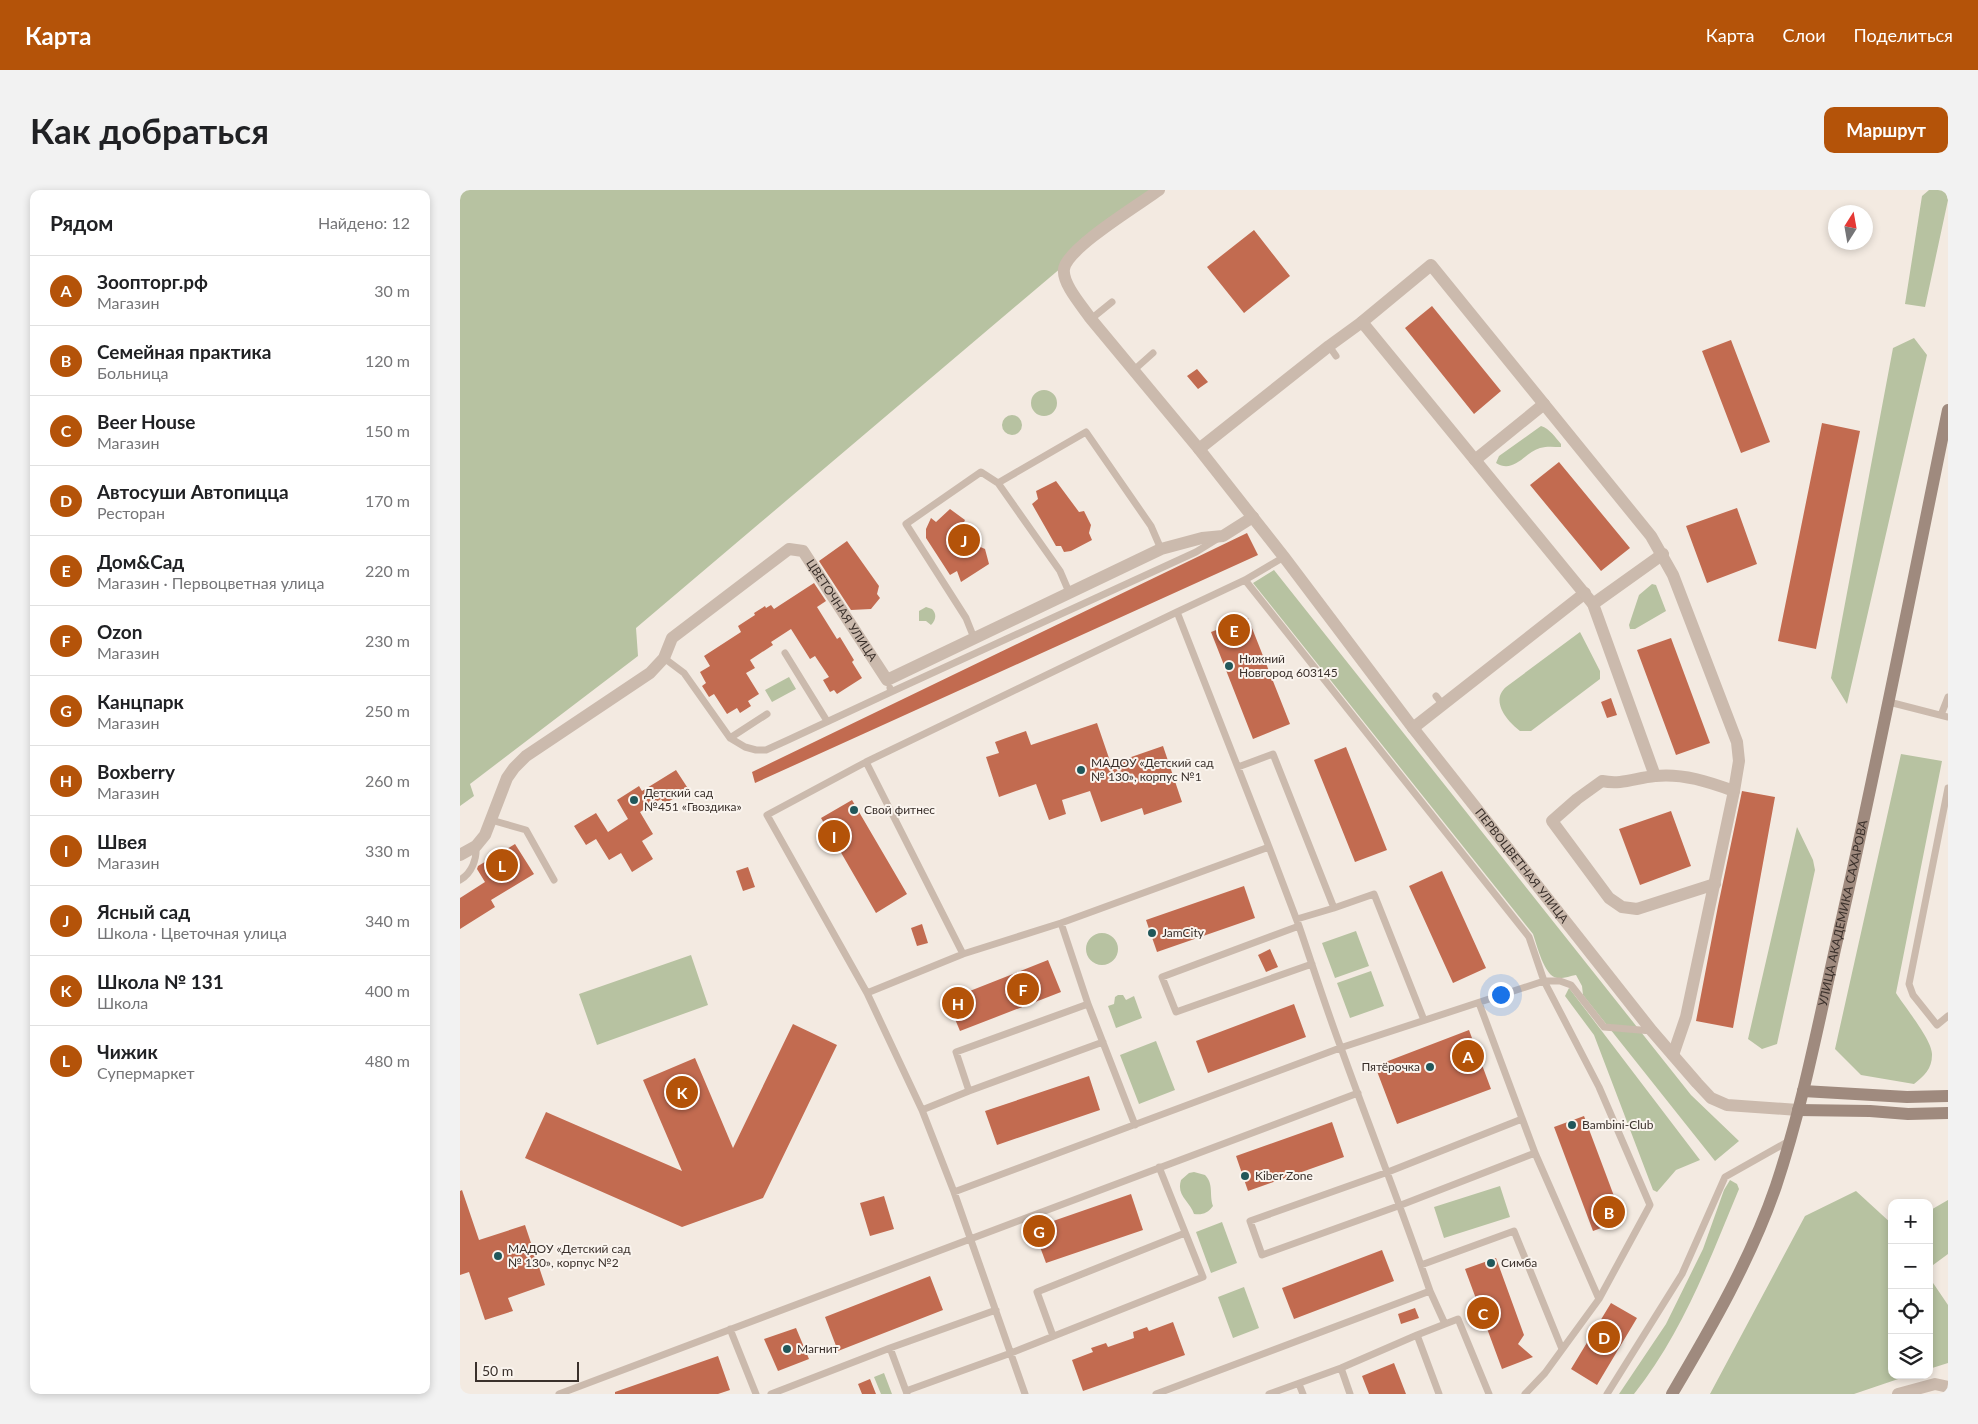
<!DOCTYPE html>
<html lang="ru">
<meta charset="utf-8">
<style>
body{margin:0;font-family:Lato,sans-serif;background:#f2f2f2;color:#202124}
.controls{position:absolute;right:15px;bottom:15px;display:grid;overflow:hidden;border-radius:10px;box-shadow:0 2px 8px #0003}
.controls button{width:45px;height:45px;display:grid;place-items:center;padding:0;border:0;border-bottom:1px solid #e0e0e0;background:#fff;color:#202124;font:25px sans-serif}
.compass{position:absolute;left:1368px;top:15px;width:45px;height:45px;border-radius:50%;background:#fff;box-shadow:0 2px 8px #0003;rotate:11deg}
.scale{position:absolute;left:15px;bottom:12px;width:104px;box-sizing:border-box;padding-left:5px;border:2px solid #3a302b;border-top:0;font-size:14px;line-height:18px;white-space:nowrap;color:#3a302b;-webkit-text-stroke:4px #faf4ee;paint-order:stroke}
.you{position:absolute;left:1040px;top:804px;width:18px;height:18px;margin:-12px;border:4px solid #fff;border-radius:50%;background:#1a73e8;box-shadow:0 0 0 8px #1a73e833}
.badge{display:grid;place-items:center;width:32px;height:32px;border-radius:50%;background:#b45309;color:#fff;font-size:16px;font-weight:700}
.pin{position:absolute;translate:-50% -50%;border:2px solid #fff;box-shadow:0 1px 5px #0006}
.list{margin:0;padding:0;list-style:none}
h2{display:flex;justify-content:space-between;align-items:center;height:65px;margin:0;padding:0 20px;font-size:21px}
h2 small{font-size:16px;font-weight:400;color:#757577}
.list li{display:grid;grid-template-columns:32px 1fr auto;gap:15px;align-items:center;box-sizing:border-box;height:70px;padding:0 20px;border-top:1px solid #e0e0e0}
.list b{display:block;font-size:19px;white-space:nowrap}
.list p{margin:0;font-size:16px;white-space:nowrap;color:#757577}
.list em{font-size:16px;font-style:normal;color:#757577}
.icon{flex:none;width:28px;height:28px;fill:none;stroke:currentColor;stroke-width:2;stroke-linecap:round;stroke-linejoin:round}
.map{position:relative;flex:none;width:1488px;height:1204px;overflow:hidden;border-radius:10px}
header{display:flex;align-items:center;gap:30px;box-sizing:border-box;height:70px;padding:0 25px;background:#b45309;color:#fff}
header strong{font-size:24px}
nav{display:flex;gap:28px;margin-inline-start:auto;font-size:18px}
.intro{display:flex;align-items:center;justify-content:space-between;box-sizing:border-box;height:120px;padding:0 30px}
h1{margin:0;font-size:35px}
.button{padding:12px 22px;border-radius:10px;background:#b45309;color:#fff;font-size:18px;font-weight:700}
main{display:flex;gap:30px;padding:0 30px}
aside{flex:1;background:#fff;border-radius:10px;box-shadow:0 2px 8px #0003}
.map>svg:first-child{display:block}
.green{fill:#b7c2a1}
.building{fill:#c26b50}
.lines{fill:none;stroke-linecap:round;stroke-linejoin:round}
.lane{stroke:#cbbaad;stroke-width:7}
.street{stroke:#cbbaad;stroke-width:12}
.secondary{stroke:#9f8a7e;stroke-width:12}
.poi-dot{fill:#21575a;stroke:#faf4ee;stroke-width:2}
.labels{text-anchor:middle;stroke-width:4;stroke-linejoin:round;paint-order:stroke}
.street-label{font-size:12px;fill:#3a302b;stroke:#faf4ee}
.poi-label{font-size:12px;fill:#3a302b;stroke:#faf4ee;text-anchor:start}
</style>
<header>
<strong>Карта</strong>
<nav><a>Карта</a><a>Слои</a><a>Поделиться</a></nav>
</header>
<div class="intro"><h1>Как добраться</h1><a class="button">Маршрут</a></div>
<main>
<aside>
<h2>Рядом<small>Найдено: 12</small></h2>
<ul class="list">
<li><span class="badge">A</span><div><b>Зоопторг.рф</b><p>Магазин</p></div><em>30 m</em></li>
<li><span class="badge">B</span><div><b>Семейная практика</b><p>Больница</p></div><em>120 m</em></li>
<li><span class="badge">C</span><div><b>Beer House</b><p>Магазин</p></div><em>150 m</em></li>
<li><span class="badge">D</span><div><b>Автосуши Автопицца</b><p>Ресторан</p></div><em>170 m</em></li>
<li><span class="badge">E</span><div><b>Дом&amp;Сад</b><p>Магазин · Первоцветная улица</p></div><em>220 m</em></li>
<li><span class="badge">F</span><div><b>Ozon</b><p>Магазин</p></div><em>230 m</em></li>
<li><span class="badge">G</span><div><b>Канцпарк</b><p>Магазин</p></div><em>250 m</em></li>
<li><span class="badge">H</span><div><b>Boxberry</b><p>Магазин</p></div><em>260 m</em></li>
<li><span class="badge">I</span><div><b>Швея</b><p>Магазин</p></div><em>330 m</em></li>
<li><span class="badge">J</span><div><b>Ясный сад</b><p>Школа · Цветочная улица</p></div><em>340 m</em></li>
<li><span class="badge">K</span><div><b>Школа № 131</b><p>Школа</p></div><em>400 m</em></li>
<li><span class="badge">L</span><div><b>Чижик</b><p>Супермаркет</p></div><em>480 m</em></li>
</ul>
</aside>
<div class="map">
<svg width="1488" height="1204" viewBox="0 0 1488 1204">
<rect width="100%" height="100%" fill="#f3eae1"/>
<path class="green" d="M 0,0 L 693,0 L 176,438 L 178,466 L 10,594 L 14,606 L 0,616 Z
M 1469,0 L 1485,0 L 1488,10 L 1465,117 L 1445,114 L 1462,6 Z
M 1454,148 L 1467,165 L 1387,514 L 1371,488 L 1433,158 Z
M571 213a13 13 0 1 1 26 0a13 13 0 1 1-26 0Z
M542 235a10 10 0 1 1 20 0a10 10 0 1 1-20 0Z
M 1081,236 C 1090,239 1095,247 1101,254 L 1101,257 C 1094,257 1087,256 1080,258 C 1064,263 1054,284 1036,273 L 1039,266 Z
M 814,380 L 1231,905 L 1279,951 L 1255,971 L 1123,805 L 1122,796 L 1116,785 C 1110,786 1103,789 1097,788 C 1084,786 1077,755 1073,744 L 793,393 Z
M 1192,394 L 1196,395 L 1206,421 L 1175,439 L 1170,439 L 1169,435 L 1179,405 Z
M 466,417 L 472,419 C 477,424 476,430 471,435 L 466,431 L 459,431 L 459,421 Z
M 1120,442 L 1140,481 L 1140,489 L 1071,541 L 1060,541 C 1047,531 1030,511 1046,497 Z
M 329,487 L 336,499 L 312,512 L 305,500 Z
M 1441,564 L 1482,571 L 1436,803 C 1444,816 1473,851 1472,865 C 1472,879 1464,886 1454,894 L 1401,885 L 1375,859 Z
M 1337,637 L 1353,670 L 1355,680 L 1317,854 L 1302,859 L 1288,849 Z
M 896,741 L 909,776 L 875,788 L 862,753 Z
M626 759a16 16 0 1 1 32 0a16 16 0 1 1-32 0Z
M 231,765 L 248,815 L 137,855 L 119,804 Z
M 911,781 L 924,816 L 890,828 L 877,793 Z
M 1109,798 L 1240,970 L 1216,980 L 1197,1002 L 1193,1000 L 1134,845 L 1105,806 Z
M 658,805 L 663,805 L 666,810 L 674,806 L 682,828 L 656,838 L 648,816 L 654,814 L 655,807 Z
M 696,851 L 715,900 L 679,914 L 660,865 Z
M 734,982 L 745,985 C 754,994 749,1005 753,1016 C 748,1023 743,1025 734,1024 C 730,1011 716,1006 721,990 L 729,983 Z
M 1270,990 L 1277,994 L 1279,999 C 1250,1069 1222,1144 1174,1204 L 1159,1204 L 1206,1134 L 1243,1059 L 1264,1000 Z
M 1040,996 L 1050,1027 L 984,1048 L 974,1017 Z
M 1396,1001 L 1432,1034 L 1432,1185 L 1450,1185 L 1394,1204 L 1250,1204 L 1345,1026 Z
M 1488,1010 L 1488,1064 L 1469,1078 L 1469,1021 Z
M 762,1032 L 777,1073 L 751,1083 L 736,1042 Z
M 1469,1087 L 1488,1115 L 1488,1173 L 1469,1179 Z
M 784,1097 L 799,1138 L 773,1148 L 758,1107 Z
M 424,1183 L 432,1204 L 421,1204 L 414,1187 Z"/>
<path class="building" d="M 794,40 L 830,86 L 784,123 L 747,77 Z
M 972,116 L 1041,201 L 1014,224 L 945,138 Z
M 1271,150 L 1310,252 L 1281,263 L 1242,161 Z
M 737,179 L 748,192 L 738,199 L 727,186 Z
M 1362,233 L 1400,241 L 1356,459 L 1318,451 Z
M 1099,272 L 1170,358 L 1141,381 L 1070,295 Z
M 596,291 L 619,322 L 624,321 L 631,335 L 629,343 L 632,350 L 611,361 L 604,362 L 601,356 L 596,356 L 572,314 L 578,309 L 576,301 Z
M 1277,318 L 1297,374 L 1247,393 L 1226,336 Z
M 490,319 L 505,330 L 502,337 L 516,355 L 525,359 L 529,374 L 501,392 L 497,381 L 490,385 L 466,348 L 466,339 L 471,328 L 476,332 Z
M 787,343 L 798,365 L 295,593 L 292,582 Z
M 387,351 L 419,396 L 417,404 L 420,408 L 411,419 L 391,420 L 359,371 Z
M 354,393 L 366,411 L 357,417 L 377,449 L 380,447 L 394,470 L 392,472 L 402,488 L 377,504 L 374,500 L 370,502 L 363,490 L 369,487 L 355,466 L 350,469 L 331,439 L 311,452 L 313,455 L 290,470 L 295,478 L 286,483 L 299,504 L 288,511 L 291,516 L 280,523 L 277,518 L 267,524 L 254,504 L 249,507 L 242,496 L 246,493 L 240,482 L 250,476 L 244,466 L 281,442 L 278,436 L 295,425 L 294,423 L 305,416 L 306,418 L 311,415 L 314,419 Z
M 788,428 L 830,534 L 793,549 L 751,442 Z
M 1211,448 L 1250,553 L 1216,565 L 1177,460 Z
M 1151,508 L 1157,525 L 1147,528 L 1141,512 Z
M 637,533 L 651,574 L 703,556 L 722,612 L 684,625 L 682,618 L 641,632 L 630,601 L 602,610 L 606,624 L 589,630 L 576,594 L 539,607 L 526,567 L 539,563 L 535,552 L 566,541 L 571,555 Z
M 886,557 L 927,660 L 895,672 L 854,570 Z
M 216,580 L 229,600 L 204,614 L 201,609 L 180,622 L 193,644 L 182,651 L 193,669 L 172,682 L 161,663 L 149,670 L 136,649 L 126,655 L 114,636 L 136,623 L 148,642 L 168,629 L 157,610 L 179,596 L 182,601 Z
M 1282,601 L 1315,607 L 1273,838 L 1236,831 L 1258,716 Z
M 392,610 L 447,704 L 416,723 L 361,628 Z
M 1211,621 L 1231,676 L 1180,695 L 1159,639 Z
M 55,654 L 74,684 L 31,710 L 35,717 L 0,739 L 0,708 L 25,692 L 17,679 L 18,676 Z
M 288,677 L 295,697 L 283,701 L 276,681 Z
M 982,681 L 1026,778 L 993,793 L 949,696 Z
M 784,696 L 795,728 L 697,762 L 686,730 Z
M 462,734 L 468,753 L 457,756 L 451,738 Z
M 810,759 L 818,777 L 806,782 L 798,765 Z
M 588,770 L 601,802 L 500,841 L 487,810 Z
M 834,814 L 846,847 L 748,883 L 736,851 Z
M 333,834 L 377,855 L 303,1008 L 222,1037 L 65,968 L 86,922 L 222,981 L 183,890 L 235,868 L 273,958 Z
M 1009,840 L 1031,899 L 937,934 L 915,876 Z
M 629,886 L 640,920 L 537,955 L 525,921 Z
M 1124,926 L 1163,1030 L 1133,1041 L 1094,937 Z
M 872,932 L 884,967 L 788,1001 L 776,966 Z
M 2,1000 L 19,1050 L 65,1035 L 85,1095 L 48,1108 L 53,1121 L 25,1130 L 9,1082 L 0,1085 L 0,1001 Z
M 671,1004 L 683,1040 L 586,1073 L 573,1038 Z
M 424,1006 L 434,1039 L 410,1046 L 400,1013 Z
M 922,1060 L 934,1091 L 834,1129 L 822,1098 Z
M 1036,1068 L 1064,1145 L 1058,1154 L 1073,1167 L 1042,1179 L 1005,1079 Z
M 470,1086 L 483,1120 L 378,1161 L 365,1127 Z
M 1151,1113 L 1177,1128 L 1137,1195 L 1111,1179 Z
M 955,1118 L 959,1128 L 941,1134 L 938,1124 Z
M 713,1132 L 725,1165 L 623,1201 L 612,1170 L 633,1162 L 631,1158 L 646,1153 L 648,1157 L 674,1148 L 673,1142 L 687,1137 L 689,1141 Z
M 336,1138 L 349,1169 L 318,1181 L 304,1149 Z
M 258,1166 L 270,1200 L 258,1204 L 155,1204 L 155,1202 Z
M 934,1173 L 946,1204 L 909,1204 L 902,1186 Z
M 410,1189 L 416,1204 L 402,1204 L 398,1194 Z"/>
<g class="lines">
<path class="lane" d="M 631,129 L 652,112
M 869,156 L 876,166
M 674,180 L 693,163
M 538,293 L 626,242 L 691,336 L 701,359
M 785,390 L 1069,747 L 1084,791 L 1139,897 L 1190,1015 L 1139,1109
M 717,422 L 785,390 L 824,367
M 514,448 L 506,428 L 446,334 L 521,282 L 538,293 L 600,381 L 609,402
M 325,463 L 367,531
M 204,468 L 224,483 L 270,548 L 285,557 L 296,560 L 306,560 L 328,550 L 431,502 L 430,498
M 431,502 L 736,362 L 757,349
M 976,506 L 983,515
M 1429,512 L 1488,527
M 1481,525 L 1488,507
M 270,548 L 307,524
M 406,572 L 717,422 L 809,657
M 778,577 L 813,564 L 874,718 L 914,704 L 964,830
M 31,630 L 66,640 L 94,690
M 0,690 C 12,683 17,669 16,656
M 837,729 L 874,718
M 601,733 L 628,814 L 675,935
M 503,764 L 406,572 L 307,625 L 407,803 L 462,920 L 494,1002 L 880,858 L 1084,791 L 1100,791 L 1111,795 L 1144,837 L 1192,841
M 852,774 L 716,822 L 702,787 L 839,736 C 853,777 866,818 881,858 C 910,939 942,1019 970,1101
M 407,803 L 503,764 L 601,733 L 809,657 L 839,736
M 1019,813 L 1075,963 L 1139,1109 L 1085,1183 L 1065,1204
M 1488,826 L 1477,835 L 1453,805 L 1449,794 L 1488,598
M 509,901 L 643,852
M 462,920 L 509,901 L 496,862 L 628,814
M 1062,929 L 928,982 L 790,1031 L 802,1065 L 941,1015 L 1075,963
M 494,1002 L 565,1204
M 961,1075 L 1054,1041 L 1102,1159
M 985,1134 L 998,1129 L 1029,1204
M 270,1139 L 296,1204
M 593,1146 L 577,1102 L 725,1043
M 430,1158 L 446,1201
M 881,1178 L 890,1204
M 839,1194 L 843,1204
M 99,1204 L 898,903
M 311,1204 L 430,1158 L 536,1120
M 447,1204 L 446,1201 L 551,1163 L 743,1087 L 699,977
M 696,1204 L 970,1101 L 985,1134 L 957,1145
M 809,1204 L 881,1178 L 957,1145 L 979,1204
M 1147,1204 L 1222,1084 L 1265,987 L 1329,951"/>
<g class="street">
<path id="s1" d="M 699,0 C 680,14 607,58 604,79 C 602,94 623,117 631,129 L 739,259 L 824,367 L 953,538 L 1192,841 L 1237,893 L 1251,908 L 1267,915 L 1338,920"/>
<path d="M 739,259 L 869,156 L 902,132"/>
<path d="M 1015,270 L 1084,214"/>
<path d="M 1133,414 L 1203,364"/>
<path d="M 953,538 L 1125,403"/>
<path d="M 1195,586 L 1133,414 L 902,132 L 971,75 L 1191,346 L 1213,385 L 1277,552 L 1279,571 L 1274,601 L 1226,827 L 1213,865"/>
<path id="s2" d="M 0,665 L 16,656 L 25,645 L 47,588 L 54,578 L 66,566 L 190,483 L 204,468 L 212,448 L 329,359 L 343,361 L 427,490 L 701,359 L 742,348 L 763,346 L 793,327"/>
<path d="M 1255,694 L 1177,719 L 1162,717 L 1149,708 L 1092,631 L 1117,609 L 1142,591 C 1162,595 1175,588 1195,586 C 1223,583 1249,592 1274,601"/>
<path d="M 1438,1204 L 1475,1194 L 1488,1197"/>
</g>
<g class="secondary">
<path d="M 1343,901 L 1447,907 L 1488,906"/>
<path d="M 1338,920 L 1410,921 L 1448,924 L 1488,923"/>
<path id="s3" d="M 1212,1204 C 1251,1138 1291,1069 1316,996 C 1343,915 1359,830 1378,746 C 1418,571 1452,395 1488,220"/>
</g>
</g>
<g class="poi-dot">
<circle cx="769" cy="476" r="5"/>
<circle cx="621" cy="580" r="5"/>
<circle cx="174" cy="610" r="5"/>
<circle cx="394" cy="620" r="5"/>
<circle cx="692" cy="743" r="5"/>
<circle cx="970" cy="877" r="5"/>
<circle cx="1112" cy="935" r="5"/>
<circle cx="785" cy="986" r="5"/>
<circle cx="38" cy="1066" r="5"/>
<circle cx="1031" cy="1073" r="5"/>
<circle cx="327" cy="1159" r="5"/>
</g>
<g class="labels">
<g class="street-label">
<text dy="4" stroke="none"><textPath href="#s2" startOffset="546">ЦВЕТОЧНАЯ УЛИЦА</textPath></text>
<text dy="4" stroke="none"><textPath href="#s1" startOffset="879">ПЕРВОЦВЕТНАЯ УЛИЦА</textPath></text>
<text dy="4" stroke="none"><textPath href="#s3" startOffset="514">УЛИЦА АКАДЕМИКА САХАРОВА</textPath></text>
</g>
<g class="poi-label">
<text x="779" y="473">Нижний<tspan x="779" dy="14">Новгород 603145</tspan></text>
<text x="631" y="577">МАДОУ «Детский сад<tspan x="631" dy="14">№ 130», корпус №1</tspan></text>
<text x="184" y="607">Детский сад<tspan x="184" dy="14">№451 «Гвоздика»</tspan></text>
<text x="404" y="624">Свой фитнес</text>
<text x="702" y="747">JamCity</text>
<text x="960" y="881" text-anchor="end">Пятёрочка</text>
<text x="1122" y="939">Bambini-Club</text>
<text x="795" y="990">Kiber Zone</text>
<text x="48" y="1063">МАДОУ «Детский сад<tspan x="48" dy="14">№ 130», корпус №2</tspan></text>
<text x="1041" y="1077">Симба</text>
<text x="337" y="1163">Магнит</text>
</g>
</g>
</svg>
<div class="controls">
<button>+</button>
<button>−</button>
<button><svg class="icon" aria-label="locate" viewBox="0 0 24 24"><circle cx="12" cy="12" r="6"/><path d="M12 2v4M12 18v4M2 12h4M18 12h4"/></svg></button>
<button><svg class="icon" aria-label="layers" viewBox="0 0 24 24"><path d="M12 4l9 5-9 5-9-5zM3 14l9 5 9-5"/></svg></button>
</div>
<svg class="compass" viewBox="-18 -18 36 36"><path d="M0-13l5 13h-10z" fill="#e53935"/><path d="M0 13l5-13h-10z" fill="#757577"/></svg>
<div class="scale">50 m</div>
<div class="you"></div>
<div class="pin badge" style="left:1008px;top:866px">A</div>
<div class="pin badge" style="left:1149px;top:1022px">B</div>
<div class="pin badge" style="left:1023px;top:1123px">C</div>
<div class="pin badge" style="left:1144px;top:1147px">D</div>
<div class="pin badge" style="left:774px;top:440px">E</div>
<div class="pin badge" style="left:563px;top:799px">F</div>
<div class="pin badge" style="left:579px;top:1041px">G</div>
<div class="pin badge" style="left:498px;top:813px">H</div>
<div class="pin badge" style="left:374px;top:646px">I</div>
<div class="pin badge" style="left:504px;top:350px">J</div>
<div class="pin badge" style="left:222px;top:902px">K</div>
<div class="pin badge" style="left:42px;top:675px">L</div>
</div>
</main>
